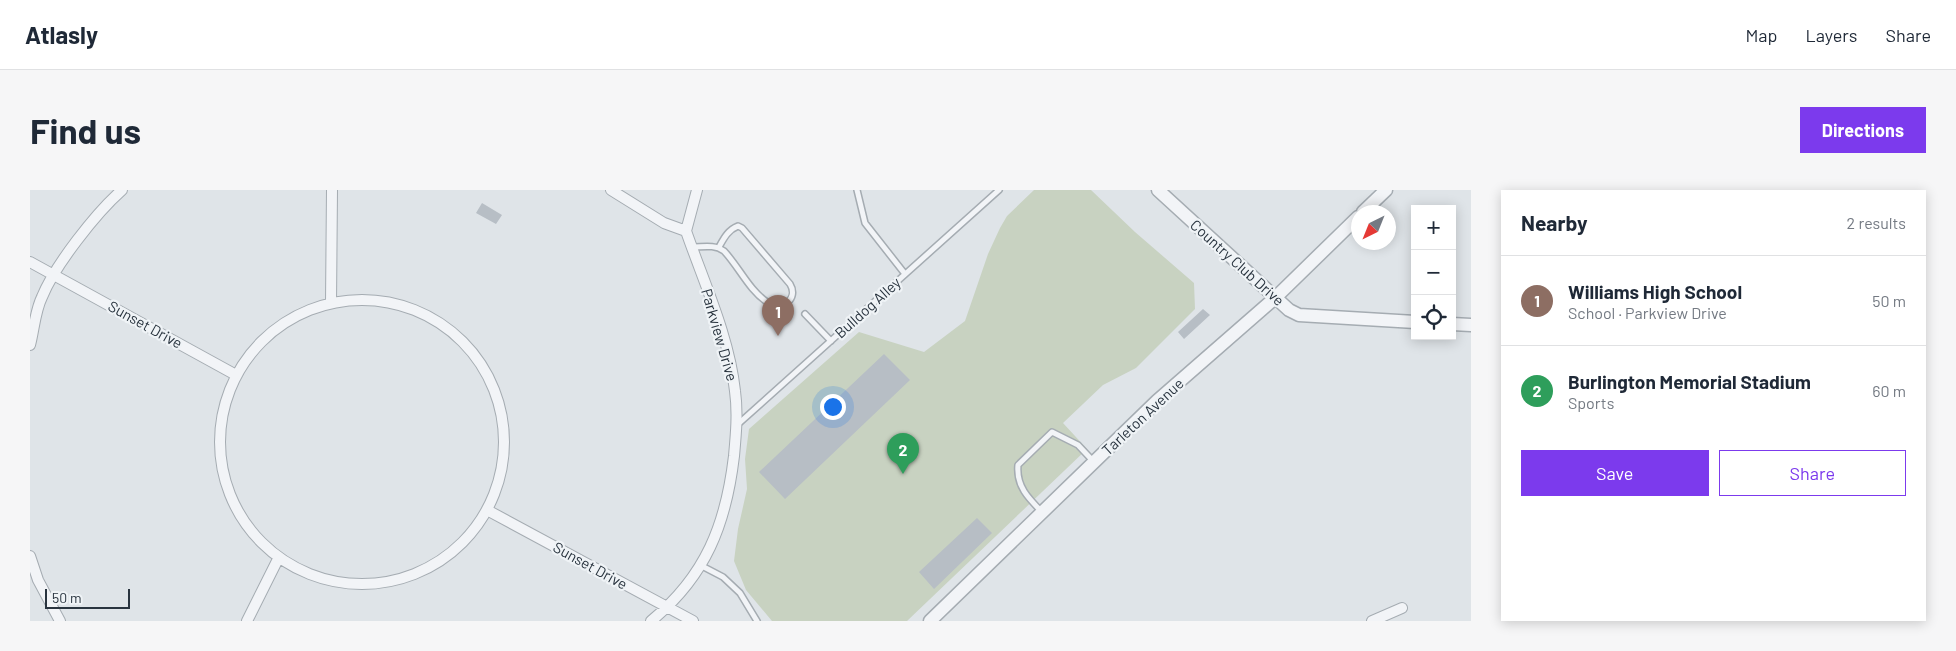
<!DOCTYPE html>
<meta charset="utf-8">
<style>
body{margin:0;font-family:Barlow,sans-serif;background:#f6f6f7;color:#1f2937}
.controls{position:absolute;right:15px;top:15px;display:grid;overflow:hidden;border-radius:0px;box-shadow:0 2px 12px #0003}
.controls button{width:45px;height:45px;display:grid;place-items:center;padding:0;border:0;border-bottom:1px solid #e0e1e3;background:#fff;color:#1f2937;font:25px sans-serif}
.compass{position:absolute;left:1321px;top:15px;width:45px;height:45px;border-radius:50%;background:#fff;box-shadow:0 2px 12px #0003;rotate:223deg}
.scale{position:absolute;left:15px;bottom:12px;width:85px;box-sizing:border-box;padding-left:5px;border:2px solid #29343f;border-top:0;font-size:14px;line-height:18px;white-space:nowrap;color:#29343f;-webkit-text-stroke:4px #eff3f6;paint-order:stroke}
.you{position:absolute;left:802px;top:216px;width:18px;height:18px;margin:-12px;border:4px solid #fff;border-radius:50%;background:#1a73e8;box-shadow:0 0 0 8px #1a73e833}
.badge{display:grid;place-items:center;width:32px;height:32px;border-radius:50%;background:#7c3aed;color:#fff;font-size:16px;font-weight:700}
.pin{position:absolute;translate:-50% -41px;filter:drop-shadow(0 1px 2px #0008)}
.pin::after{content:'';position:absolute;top:26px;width:18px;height:15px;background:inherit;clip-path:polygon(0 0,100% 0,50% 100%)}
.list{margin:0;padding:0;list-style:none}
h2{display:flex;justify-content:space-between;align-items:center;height:65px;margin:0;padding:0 20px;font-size:21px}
h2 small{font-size:16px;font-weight:400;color:#747a83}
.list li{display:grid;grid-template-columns:32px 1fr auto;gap:15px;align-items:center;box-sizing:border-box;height:90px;padding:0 20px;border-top:1px solid #e0e1e3}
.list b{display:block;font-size:19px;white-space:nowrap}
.list p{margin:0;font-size:16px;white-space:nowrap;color:#747a83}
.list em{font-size:16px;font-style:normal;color:#747a83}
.actions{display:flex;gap:10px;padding:15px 20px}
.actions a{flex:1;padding:11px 0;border:1px solid #7c3aed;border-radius:0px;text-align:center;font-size:18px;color:#7c3aed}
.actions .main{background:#7c3aed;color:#fff}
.icon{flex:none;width:28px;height:28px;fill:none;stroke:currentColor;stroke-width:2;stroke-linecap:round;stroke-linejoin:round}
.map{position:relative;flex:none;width:1441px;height:431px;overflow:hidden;border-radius:0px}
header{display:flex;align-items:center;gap:30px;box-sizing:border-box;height:70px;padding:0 25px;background:#fff;border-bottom:1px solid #e0e1e3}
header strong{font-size:24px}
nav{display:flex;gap:28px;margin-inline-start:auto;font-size:18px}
.intro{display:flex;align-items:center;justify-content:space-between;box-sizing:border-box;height:120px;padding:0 30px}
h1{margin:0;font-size:35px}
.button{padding:12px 22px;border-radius:0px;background:#7c3aed;color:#fff;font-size:18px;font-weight:700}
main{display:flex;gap:30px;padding:0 30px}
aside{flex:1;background:#fff;border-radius:0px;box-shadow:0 2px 12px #0003}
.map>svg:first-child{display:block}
.green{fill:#c8d2c1}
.building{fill:#b7bec5}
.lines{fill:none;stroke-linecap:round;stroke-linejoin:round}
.service-casing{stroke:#a5acb2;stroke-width:8}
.minor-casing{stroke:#a5acb2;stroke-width:12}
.tertiary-casing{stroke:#a5acb2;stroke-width:15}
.service{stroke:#f2f4f7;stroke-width:5}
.minor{stroke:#f2f4f7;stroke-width:10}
.tertiary{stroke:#f2f4f7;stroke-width:12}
.labels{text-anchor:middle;stroke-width:4.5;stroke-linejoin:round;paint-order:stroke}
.street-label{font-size:15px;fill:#29343f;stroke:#eff3f6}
</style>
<header>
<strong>Atlasly</strong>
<nav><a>Map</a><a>Layers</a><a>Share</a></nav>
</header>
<div class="intro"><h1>Find us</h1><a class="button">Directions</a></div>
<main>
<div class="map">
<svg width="1441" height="431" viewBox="0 0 1441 431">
<rect width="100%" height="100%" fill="#dfe4e8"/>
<path class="green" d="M 1004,0 L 1061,0 L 1105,42 L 1164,93 L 1165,119 L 1106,178 L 1073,195 L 1033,233 L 1057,259 L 877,431 L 742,431 L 716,400 L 704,371 L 708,339 L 717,299 L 715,269 L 719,239 L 829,142 L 894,162 L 935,131 L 958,64 L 970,38 L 977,26 Z"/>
<path class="building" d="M 452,13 L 472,25 L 466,34 L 446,23 Z
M 1173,119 L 1180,125 L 1154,149 L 1148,142 Z
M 854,164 L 880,190 L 755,309 L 729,282 Z
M 947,328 L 962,343 L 904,399 L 889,382 Z"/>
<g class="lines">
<defs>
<path id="service" d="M 827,0 L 835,33 L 875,84
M 662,57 C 673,57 684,54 694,61 C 709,77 719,100 737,112 C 752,122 769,109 760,94 L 712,38 L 708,36 C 698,40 694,48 689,57
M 775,124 L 801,151
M 707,235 L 969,0
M 1013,323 C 998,308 986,296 988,275 L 1022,242 L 1048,255 L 1064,272
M 670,375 L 693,387 L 710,403 L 727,431"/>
<path id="minor" d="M 581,0 L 634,33 L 656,41 C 674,93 699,146 705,201 C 708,223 706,244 704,266 C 696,334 676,386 621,431
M 656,41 L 667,0
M 0,72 L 206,185
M190 252a142 142 0 1 1 284 0a142 142 0 1 1-284 0Z
M 301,113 L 302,0
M 0,155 C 4,140 5,121 12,107 C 25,75 66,23 92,0
M 457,320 L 663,431
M 0,366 L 8,390 L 30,431
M 217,431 L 249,367
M 1342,431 L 1372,418"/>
<path id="tertiary" d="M 1128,0 L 1259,120 L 1269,125 L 1385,132
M 1333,22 L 1356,0
M 1422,134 L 1441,135
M 900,431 L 1127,211 L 1245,108 L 1328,27"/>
</defs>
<use href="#service" class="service-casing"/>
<use href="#minor" class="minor-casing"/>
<use href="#tertiary" class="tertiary-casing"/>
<use href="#service" class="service"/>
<use href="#minor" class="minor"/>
<use href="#tertiary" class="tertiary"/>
</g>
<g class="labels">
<g class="street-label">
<text transform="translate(1207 73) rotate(42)" y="5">Country Club Drive</text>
<text transform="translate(838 118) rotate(-42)" y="5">Bulldog Alley</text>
<text transform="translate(115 135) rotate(29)" y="5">Sunset Drive</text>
<text transform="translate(689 145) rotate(74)" y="5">Parkview Drive</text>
<text transform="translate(1113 227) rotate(-43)" y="5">Tarleton Avenue</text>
<text transform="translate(560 376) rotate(29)" y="5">Sunset Drive</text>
</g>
</g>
</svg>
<div class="controls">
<button>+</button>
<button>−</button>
<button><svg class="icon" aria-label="locate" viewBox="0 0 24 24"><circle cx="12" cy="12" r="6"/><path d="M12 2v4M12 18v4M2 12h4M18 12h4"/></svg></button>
</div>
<svg class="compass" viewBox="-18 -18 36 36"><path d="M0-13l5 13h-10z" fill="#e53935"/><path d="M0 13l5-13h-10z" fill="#747a83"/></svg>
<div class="scale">50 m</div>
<div class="you"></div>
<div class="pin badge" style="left:748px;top:146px;background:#8d6e63">1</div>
<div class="pin badge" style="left:873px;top:284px;background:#2e9e5b">2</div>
</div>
<aside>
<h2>Nearby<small>2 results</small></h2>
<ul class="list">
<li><span class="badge" style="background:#8d6e63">1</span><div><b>Williams High School</b><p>School · Parkview Drive</p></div><em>50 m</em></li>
<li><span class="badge" style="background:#2e9e5b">2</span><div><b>Burlington Memorial Stadium</b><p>Sports</p></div><em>60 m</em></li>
</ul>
<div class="actions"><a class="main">Save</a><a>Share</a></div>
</aside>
</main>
